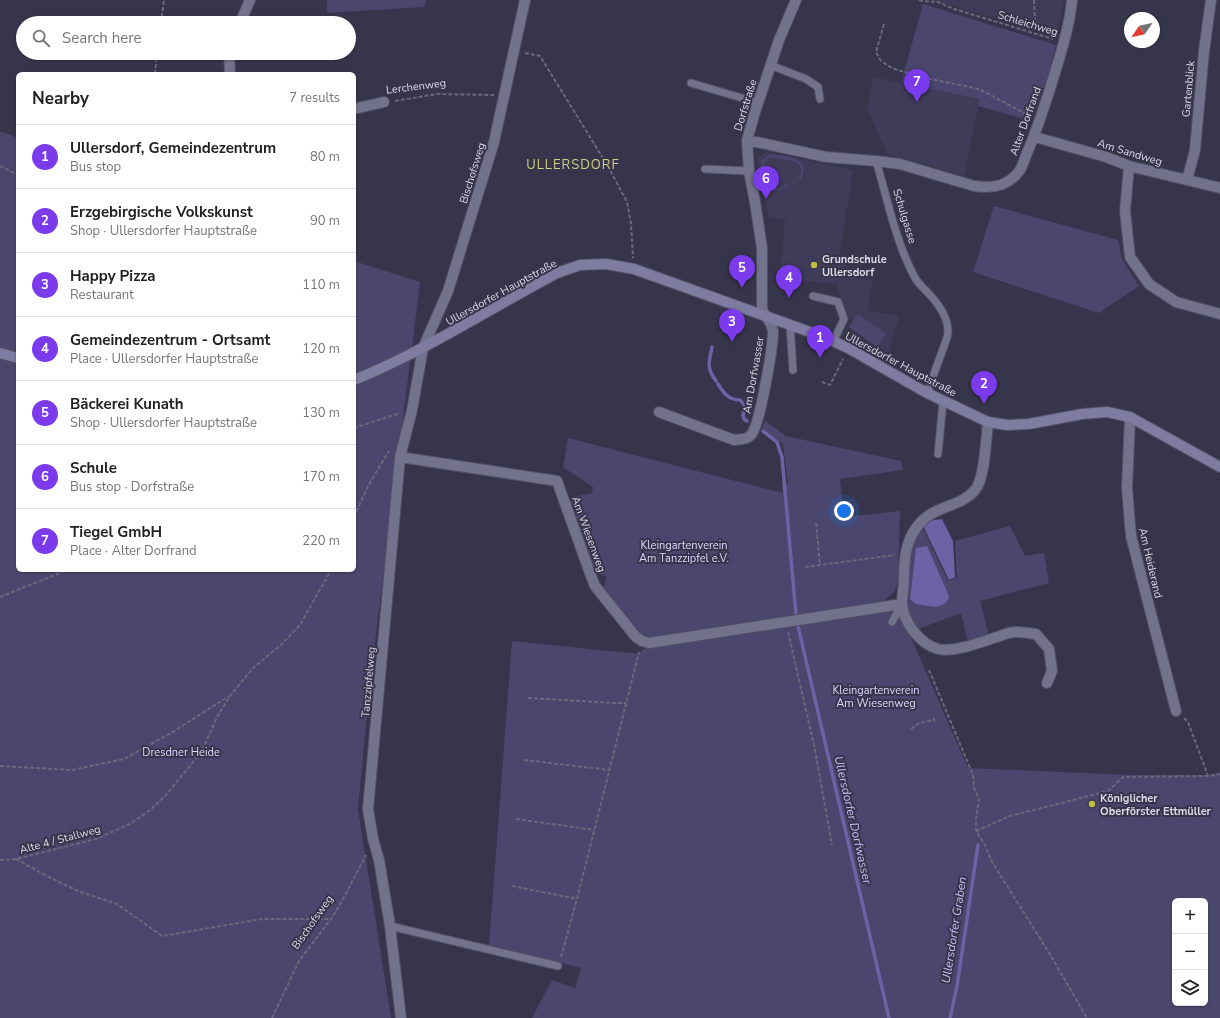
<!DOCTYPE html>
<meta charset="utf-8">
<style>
body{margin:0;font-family:"Nunito Sans",sans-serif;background:#f2f2f2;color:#202124}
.controls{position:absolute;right:12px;bottom:12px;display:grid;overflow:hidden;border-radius:6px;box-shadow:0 1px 3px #0004}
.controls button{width:36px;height:36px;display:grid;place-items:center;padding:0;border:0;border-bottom:1px solid #e0e0e0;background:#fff;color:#202124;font:20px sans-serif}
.compass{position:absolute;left:1124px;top:12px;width:36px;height:36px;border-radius:50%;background:#fff;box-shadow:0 1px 3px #0004;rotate:236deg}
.you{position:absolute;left:844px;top:511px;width:14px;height:14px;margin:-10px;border:3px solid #fff;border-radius:50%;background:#1a73e8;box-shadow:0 0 0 6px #1a73e833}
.badge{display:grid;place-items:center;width:26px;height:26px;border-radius:50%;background:#7c3aed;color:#fff;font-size:13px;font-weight:700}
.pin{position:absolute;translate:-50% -33px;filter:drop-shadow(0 1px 2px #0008)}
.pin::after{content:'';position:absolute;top:21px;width:14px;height:12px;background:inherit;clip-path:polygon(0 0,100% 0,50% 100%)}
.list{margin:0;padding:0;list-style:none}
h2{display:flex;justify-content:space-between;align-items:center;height:52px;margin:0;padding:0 16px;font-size:17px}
h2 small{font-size:13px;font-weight:400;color:#757577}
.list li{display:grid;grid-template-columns:26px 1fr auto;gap:12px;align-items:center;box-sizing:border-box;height:64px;padding:0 16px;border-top:1px solid #e0e0e0}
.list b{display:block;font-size:15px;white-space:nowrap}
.list p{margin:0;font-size:13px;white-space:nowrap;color:#757577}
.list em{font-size:13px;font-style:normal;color:#757577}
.icon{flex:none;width:22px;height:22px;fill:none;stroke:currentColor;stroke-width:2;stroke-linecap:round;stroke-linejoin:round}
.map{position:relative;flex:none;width:1220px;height:1018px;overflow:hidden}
.search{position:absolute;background:#fff;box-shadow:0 1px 3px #0004;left:16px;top:16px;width:340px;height:44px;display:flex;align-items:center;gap:10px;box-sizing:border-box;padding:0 14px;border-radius:22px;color:#757577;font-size:15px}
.panel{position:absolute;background:#fff;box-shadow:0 1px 3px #0004;left:16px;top:72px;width:340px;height:500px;border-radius:6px}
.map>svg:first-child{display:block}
.built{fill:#3f3c59}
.green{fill:#4a466d;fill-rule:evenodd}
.water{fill:#6b63a5}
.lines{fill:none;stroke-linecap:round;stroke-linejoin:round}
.stream{stroke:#6b63a5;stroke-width:3.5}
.service-casing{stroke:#535164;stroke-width:9}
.minor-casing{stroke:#535164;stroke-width:12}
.secondary-casing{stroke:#535164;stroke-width:12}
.path{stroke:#6a697c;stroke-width:2;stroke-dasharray:4 2;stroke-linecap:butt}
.service{stroke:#73728c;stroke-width:7}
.minor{stroke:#73728c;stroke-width:10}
.secondary{stroke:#7e7ca1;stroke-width:10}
.poi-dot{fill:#c1be40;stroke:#37354b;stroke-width:1.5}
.labels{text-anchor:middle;stroke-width:4;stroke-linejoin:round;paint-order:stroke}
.street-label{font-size:11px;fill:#dadae8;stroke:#37354b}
.poi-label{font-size:11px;font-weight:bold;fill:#dadae8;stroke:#37354b;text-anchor:start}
.park-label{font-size:11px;fill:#dad8ff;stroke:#37354b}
.water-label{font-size:12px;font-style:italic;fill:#c5c1fa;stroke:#37354b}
.quarter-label{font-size:13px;letter-spacing:1px;fill:#d1d082;stroke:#37354b}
</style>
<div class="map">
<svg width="1220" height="1018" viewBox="0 0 1220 1018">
<rect width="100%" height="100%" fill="#37354b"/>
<path class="built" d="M 933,0 L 1064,0 L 1057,37 Z
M 873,77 L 980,99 L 964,176 L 887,153 L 867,108 Z
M 766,152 L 853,170 L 840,252 L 853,277 L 873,281 L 868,311 L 899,316 L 888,355 L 849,327 L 853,321 L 846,316 L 837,284 L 780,279 L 785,219 L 769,218 L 757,158 Z"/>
<path class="green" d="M 327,0 L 426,0 L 424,7 L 327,13 Z
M 923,4 L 1056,45 L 1047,79 L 1031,121 L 978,106 L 980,99 L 901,83 Z
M 0,131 L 18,138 L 18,570 L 354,570 L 354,261 L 420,282 L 371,674 L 358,809 L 391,1018 L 0,1018 Z
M 771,154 C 783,156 801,155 804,170 L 801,179 L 779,190 L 772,191 L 767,188 L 764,183 L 761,165 L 763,159 ZM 770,157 L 797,162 L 801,168 L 801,174 L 798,180 L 778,188 L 769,187 C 763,178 760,164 770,157 Z
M 994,206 L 1118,240 L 1122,259 L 1139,286 L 1099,313 L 973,272 Z
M 858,314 L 886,334 L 877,347 L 849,327 Z
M 765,421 L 786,436 L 901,461 L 903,470 L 840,479 L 844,517 L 900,511 L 898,583 L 893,593 L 883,601 L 843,608 L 650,638 L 642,635 L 604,588 L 606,576 L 594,573 L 568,498 L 592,493 L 593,487 L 563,467 L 568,438 L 783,493 L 782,485 L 788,484 L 783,444 L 762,428 Z
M 1010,526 L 1025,556 L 1044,553 L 1049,583 L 980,601 L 989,636 L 968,642 L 961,613 L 918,629 C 915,624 910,619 909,613 C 905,598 908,558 913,543 C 915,537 919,533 923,528 L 948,581 L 957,577 L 955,541 Z
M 894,611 L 902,617 L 968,768 L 1129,775 L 1205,775 L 1220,773 L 1220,1018 L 532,1018 L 552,980 L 575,988 L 581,968 L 489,945 L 512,641 L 639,654 L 643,649 ZM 1175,901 L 1205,901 L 1205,1003 L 1175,1003 Z"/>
<path class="water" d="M 942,519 L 953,541 L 955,577 L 949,580 L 925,530 L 924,526 L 928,521 Z
M 927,546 L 949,596 L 948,600 L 944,604 L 936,607 L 916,604 L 910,599 L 916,548 Z"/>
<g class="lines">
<path class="stream" d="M 712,347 C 709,363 706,367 716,381
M 718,384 C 723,392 728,400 740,400 L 745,406 L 743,415 L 744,419 L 747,421
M 763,431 L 777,442 L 782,457 L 796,615
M 798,626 L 889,1018
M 950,1018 L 957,986 L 978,845"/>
<defs>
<path id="service" d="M 770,65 L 806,79 L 818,87 L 820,99
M 691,83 L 742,98 L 757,103
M 876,161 C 888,200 895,240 914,276 C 918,284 925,289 930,295 C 941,307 951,322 947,338 L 927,393
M 705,169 L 749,171
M 813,296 L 838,302 L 844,319 L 833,342
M 790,325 L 793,370
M 938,454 L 943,401
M 892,622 L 902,604
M 390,926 L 558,966"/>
<path id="minor" d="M 240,23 L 250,0
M 229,53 L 230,74
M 354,109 L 384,102
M 1035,137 L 1106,157 L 1129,166 L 1220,188
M 747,140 L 826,157 L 876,161 L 900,164 L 974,186 C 993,189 1009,186 1020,170 C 1023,165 1025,158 1027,153 C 1036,133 1042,113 1049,92 C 1058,62 1069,31 1072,0
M 1129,166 L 1125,211 L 1130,257 L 1149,284 L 1176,302 L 1220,314
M 1187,180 L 1195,150 L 1204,51 L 1211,0
M 659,412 L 734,440 C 740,439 747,440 751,435 C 760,425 773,347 773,331 L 771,324 L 762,310 L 762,248 L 755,202 L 749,171 L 747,140 L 755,112 L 779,40 L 796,0
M 1130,417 L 1127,488 L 1131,536 L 1176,711
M 988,422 C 986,438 985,479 975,490 C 962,506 937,506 923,520 C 906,536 904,557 904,579 C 904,587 902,595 902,603 C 903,622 920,644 938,649 C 955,653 983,641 1000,636 C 1005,634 1010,632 1015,632 C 1022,632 1029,633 1036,634 L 1049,649 L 1052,671 L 1047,683
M 400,457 L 557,481 L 591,576 L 595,586 L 636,637 L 642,641 L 649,643 L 902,604
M 401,1018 L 390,926 L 379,860 L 373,839 L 368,809 L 400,457 L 412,410 L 423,348 L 448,291 L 494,142 L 525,0"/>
<path id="secondary" d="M 0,353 L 18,358
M 354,380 C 425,351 489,309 557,273 L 580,265 L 606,264 L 634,269 L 824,337 L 848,348 L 927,393 L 988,422 L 1007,425 L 1029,424 L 1082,414 L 1107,412 L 1130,417 L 1220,467"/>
</defs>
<use href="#service" class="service-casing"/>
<use href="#minor" class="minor-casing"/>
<use href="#secondary" class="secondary-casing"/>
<path class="path" d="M 919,0 L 923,1 L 938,2 L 954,9 L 1053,39
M 1034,0 L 1035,21 L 1052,33 L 1054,36
M 161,23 L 164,0
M 884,24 L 876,52 L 881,61 L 892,68 L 916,76 L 979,89 L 1030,116
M 525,53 L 540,56 L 609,168 L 627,202 L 631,224 L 633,258
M 155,74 L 157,53
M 395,101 L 437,94 L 494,95
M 0,166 L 18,175
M 822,382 L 830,385 L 843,359
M 354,428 L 400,413
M 354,517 L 368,486 L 389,451
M 816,523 L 820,565
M 805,567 L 895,555
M 0,597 L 67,570
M 788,632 L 814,745 L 832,845
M 929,670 L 973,775 L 974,788 L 979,799 L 976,818 L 976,831 L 985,845 L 992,862 L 1048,951 L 1087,1018
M 528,698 L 615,703 L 626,703
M 1184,718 L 1188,722 L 1208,776 L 1220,774
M 911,729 L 919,723 L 934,720 L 934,718
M 524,760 L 610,770
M 0,766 L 72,770 L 124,759 L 171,733 L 229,696
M 516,819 L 594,830
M 976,831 L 1010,816 L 1108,791 L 1123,777 L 1208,776
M 16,859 L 47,876 L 78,891 L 117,904 L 162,936 L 262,919 L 331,919
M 0,860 L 16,859 L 96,839 L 130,824 L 149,811 L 166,795 L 202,751 L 217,717 L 230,696 L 253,668 L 282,644 L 300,625 L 331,570
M 512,886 L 577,899
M 561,957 L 577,899 L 639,652
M 272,1018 L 299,961 L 331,919 L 342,901 L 366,855"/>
<use href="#service" class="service"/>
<use href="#minor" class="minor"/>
<use href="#secondary" class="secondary"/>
</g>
<g class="poi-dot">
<circle cx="814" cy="265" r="4"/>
<circle cx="1092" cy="804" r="4"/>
</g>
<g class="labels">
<g class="street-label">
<text transform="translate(1028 23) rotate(17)" y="4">Schleichweg</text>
<text transform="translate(416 86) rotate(-7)" y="4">Lerchenweg</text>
<text transform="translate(1188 89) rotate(-85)" y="4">Gartenblick</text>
<text transform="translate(745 105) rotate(-73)" y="4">Dorfstraße</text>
<text transform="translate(1025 121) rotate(-70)" y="4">Alter Dorfrand</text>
<text transform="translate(1130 152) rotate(17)" y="4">Am Sandweg</text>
<text transform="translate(472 173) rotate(-73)" y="4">Bischofsweg</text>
<text transform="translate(905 216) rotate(73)" y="4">Schulgasse</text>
<text transform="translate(501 292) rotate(-29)" y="4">Ullersdorfer Hauptstraße</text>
<text transform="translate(901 364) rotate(28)" y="4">Ullersdorfer Hauptstraße</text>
<text transform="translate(753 375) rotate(-80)" y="4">Am Dorfwasser</text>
<text transform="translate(589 534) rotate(70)" y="4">Am Wiesenweg</text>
<text transform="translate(1151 563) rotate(77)" y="4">Am Heiderand</text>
<text transform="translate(368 682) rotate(-85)" y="4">Tanzzipfelweg</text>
<text transform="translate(60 839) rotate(-15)" y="4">Alte 4 / Stallweg</text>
<text transform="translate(312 922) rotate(-55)" y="4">Bischofsweg</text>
</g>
<g class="poi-label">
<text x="822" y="263">Grundschule<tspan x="822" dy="13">Ullersdorf</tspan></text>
<text x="1100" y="802">Königlicher<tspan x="1100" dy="13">Oberförster Ettmüller</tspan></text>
</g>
<g class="park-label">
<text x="684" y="549">Kleingartenverein<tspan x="684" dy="13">Am Tanzzipfel e.V.</tspan></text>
<text x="876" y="694">Kleingartenverein<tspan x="876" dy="13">Am Wiesenweg</tspan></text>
<text x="181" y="756">Dresdner Heide</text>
</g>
<g class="water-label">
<text transform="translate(853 820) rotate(77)" y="4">Ullersdorfer Dorfwasser</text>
<text transform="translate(954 930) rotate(-81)" y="4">Ullersdorfer Graben</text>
</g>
<g class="quarter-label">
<text x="573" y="169">ULLERSDORF</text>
</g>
</g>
</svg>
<div class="controls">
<button>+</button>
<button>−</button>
<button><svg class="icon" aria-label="layers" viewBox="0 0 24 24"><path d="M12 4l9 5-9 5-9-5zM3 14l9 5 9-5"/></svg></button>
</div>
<svg class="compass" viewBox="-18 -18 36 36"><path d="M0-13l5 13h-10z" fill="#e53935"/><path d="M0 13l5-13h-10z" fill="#757577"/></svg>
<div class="you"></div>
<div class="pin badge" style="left:820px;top:358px">1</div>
<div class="pin badge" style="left:984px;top:404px">2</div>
<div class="pin badge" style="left:732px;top:342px">3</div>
<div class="pin badge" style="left:789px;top:298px">4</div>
<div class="pin badge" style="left:742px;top:288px">5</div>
<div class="pin badge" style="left:766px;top:199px">6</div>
<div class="pin badge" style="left:917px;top:102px">7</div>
<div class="search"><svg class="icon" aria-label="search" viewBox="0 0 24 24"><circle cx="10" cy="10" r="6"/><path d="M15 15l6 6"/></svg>Search here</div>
<section class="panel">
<h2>Nearby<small>7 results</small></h2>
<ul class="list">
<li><span class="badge">1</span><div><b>Ullersdorf, Gemeindezentrum</b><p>Bus stop</p></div><em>80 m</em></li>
<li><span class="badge">2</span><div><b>Erzgebirgische Volkskunst</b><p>Shop · Ullersdorfer Hauptstraße</p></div><em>90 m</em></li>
<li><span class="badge">3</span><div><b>Happy Pizza</b><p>Restaurant</p></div><em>110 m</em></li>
<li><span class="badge">4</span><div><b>Gemeindezentrum - Ortsamt</b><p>Place · Ullersdorfer Hauptstraße</p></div><em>120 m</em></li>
<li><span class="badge">5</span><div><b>Bäckerei Kunath</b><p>Shop · Ullersdorfer Hauptstraße</p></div><em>130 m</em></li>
<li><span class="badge">6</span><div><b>Schule</b><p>Bus stop · Dorfstraße</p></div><em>170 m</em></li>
<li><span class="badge">7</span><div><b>Tiegel GmbH</b><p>Place · Alter Dorfrand</p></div><em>220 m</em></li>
</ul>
</section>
</div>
